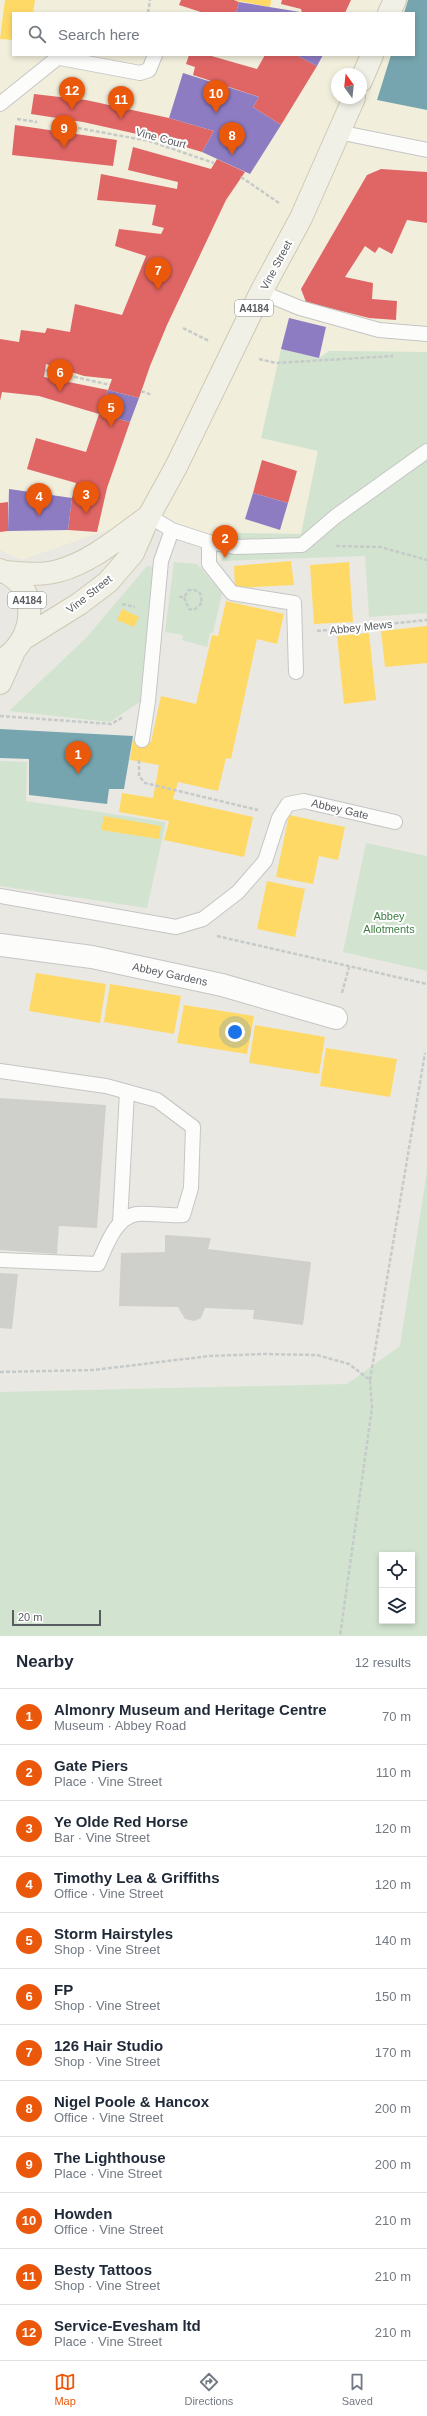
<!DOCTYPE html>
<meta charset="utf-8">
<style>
body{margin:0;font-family:Helvetica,sans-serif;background:#f2f2f3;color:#1f2937}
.controls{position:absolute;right:12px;bottom:12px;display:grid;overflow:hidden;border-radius:0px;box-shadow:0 2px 6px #0003}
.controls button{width:36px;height:36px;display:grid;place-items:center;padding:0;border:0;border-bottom:1px solid #e0e1e3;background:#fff;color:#1f2937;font:20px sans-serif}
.compass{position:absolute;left:331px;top:68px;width:36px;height:36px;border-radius:50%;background:#fff;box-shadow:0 2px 6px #0003;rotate:345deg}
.scale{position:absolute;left:12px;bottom:10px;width:89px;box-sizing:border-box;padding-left:4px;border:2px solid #595c60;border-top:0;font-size:11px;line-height:14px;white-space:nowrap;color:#595c60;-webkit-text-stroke:3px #fff;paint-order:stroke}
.you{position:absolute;left:235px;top:1032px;width:14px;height:14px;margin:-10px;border:3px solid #fff;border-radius:50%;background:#1a73e8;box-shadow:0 0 0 6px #1a73e833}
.badge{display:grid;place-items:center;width:26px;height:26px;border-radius:50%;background:#ea580c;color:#fff;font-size:13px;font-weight:700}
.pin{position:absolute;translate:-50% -33px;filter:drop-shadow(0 1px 2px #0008)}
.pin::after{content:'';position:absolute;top:21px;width:14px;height:12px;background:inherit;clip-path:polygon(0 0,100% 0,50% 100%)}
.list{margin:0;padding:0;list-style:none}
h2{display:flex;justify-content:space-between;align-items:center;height:52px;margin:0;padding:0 16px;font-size:17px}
h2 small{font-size:13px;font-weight:400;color:#747a83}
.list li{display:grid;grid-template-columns:26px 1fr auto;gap:12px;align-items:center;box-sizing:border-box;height:56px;padding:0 16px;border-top:1px solid #e0e1e3}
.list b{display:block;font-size:15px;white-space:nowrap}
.list p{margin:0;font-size:13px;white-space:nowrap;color:#747a83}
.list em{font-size:13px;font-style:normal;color:#747a83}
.icon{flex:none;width:22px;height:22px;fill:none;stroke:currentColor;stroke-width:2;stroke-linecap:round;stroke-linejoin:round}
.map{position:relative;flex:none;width:427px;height:1636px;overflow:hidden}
.search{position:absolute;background:#fff;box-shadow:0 2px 6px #0003;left:12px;right:12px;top:12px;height:44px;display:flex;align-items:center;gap:10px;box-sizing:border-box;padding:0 14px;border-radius:0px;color:#747a83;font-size:15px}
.sheet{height:724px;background:#fff}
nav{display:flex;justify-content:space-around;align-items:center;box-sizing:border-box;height:56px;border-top:1px solid #e0e1e3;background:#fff;font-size:11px;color:#747a83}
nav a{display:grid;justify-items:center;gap:2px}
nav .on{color:#ea580c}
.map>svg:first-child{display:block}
.commercial{fill:#f2eedc;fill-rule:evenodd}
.green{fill:#d2e4d0;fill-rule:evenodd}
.homes{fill:#ffd966}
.shops{fill:#e06666}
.offices{fill:#8e7cc3}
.public{fill:#76a5af}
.building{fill:#cfcfcc}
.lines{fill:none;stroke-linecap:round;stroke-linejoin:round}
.service-casing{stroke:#c5c5c5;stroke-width:16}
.minor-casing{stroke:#c5c5c5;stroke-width:24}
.primary-casing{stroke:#cfc9b3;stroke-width:24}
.path{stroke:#c6cac8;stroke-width:2.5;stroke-dasharray:4 2;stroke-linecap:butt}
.service{stroke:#fcfcfb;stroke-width:14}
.minor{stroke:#fcfcfb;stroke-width:22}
.primary{stroke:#f1f0e6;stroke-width:22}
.labels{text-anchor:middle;stroke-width:4;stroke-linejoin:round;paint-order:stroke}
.shield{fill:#fff;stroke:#8b8d90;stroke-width:1}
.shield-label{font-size:10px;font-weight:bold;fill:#595c60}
.street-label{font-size:11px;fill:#595c60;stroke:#fff}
.park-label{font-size:11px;fill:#3b7d42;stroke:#fff}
</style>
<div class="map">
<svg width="427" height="1636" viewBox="0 0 427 1636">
<rect width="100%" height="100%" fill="#e9e8e3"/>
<path class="commercial" d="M 0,0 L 427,0 L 427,352 L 329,351 L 319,358 L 300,353 L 261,438 L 318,451 L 301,534 L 231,533 L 221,561 L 172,527 L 149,516 L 21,560 L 0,550 ZM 13,13 L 414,13 L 414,55 L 13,55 ZM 337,74 L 361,74 L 361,98 L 337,98 Z"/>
<path class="green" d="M 281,349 L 319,358 L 329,351 L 427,352 L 427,613 L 369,617 L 365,556 L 221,561 L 231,533 L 301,534 L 318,451 L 261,438 Z
M 174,562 L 197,564 L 222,593 L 213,633 L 210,633 L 207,647 L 182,640 L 183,635 L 165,632 Z
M 147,566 L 153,567 L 141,701 L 110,722 L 9,711 L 87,637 Z
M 0,761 L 27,762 L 26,801 L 166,822 L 147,908 L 0,886 Z
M 366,843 L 427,856 L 427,971 L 343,952 Z
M 427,1171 L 427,1636 L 0,1636 L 0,1392 L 347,1384 L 400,1346 ZM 382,1555 L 412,1555 L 412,1621 L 382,1621 Z"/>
<path class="homes" d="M 5,0 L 35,0 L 33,13 L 13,13 L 13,40 L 0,39 Z
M 234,0 L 271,0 L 270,7 Z
M 291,561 L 294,585 L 235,588 L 234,566 Z
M 349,562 L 353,622 L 314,624 L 310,565 Z
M 226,601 L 284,614 L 277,644 L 257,639 L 231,759 L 226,758 L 218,791 L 178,782 L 173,799 L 253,817 L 244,857 L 164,840 L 169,821 L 119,812 L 122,793 L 153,798 L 159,765 L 130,760 L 133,739 L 151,742 L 161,696 L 196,704 L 212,635 L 218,636 Z
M 122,609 L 139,617 L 134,627 L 117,620 Z
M 427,626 L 427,663 L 385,667 L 381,631 Z
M 369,633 L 376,700 L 344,704 L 337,636 Z
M 289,815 L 345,827 L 338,860 L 319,856 L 313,884 L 276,877 Z
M 104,816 L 161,826 L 159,839 L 101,830 Z
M 267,881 L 305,889 L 295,937 L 257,929 Z
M 36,973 L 106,984 L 100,1023 L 29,1011 Z
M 110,984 L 181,996 L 174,1034 L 104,1022 Z
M 184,1005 L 254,1016 L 247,1054 L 177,1043 Z
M 255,1025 L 325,1037 L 319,1074 L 249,1063 Z
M 326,1048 L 397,1059 L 390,1097 L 320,1086 Z"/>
<path class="shops" d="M 181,0 L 234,0 L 239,2 L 236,13 L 204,13 L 179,5 Z
M 282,0 L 351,0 L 345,13 L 302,13 L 301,9 L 281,4 Z
M 189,55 L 208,55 L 257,69 L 265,55 L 296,55 L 317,66 L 281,125 L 253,107 L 259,97 L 193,75 L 195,67 L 186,64 Z
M 34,94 L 86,100 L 169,118 L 214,131 L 202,152 L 155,138 L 83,122 L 31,114 Z
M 15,125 L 117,140 L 113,166 L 12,155 Z
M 133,147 L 211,169 L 217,159 L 245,172 L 226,200 L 167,325 L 150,366 L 139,398 L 108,390 L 112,379 L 84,376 L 46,364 L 44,377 L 108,390 L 99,414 L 39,396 L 2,392 L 0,401 L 0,339 L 19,342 L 21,330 L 45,333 L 47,328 L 70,332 L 75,304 L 122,315 L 146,256 L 115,246 L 119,229 L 161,234 L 164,228 L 152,225 L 156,205 L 97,200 L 101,174 L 177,189 L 178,182 L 128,170 Z
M 381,169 L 427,172 L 427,223 L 407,220 L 392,254 L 379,247 L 375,253 L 365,246 L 345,277 L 373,283 L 372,299 L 397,301 L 396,320 L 369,318 L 306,302 L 301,289 L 367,175 Z
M 99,414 L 130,422 L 107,488 L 97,532 L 68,530 L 72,498 L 76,483 L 27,469 L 36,438 L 86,452 Z
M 262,460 L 297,471 L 288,503 L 253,493 Z
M 8,502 L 8,531 L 0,532 L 0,503 Z"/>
<path class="offices" d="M 239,2 L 300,12 L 300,13 L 236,13 Z
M 296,55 L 323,55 L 317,66 Z
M 183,73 L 259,97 L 253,107 L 281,125 L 250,174 L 202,152 L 214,131 L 169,118 Z
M 289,318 L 326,327 L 319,358 L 281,349 Z
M 108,390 L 139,398 L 130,422 L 99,414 Z
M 9,489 L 72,498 L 68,530 L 8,531 Z
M 253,493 L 288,503 L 280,530 L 245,519 Z"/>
<path class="public" d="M 408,0 L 427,0 L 427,110 L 377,100 L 391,55 L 414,55 L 414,13 L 404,13 Z
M 0,729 L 133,736 L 124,789 L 109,789 L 107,804 L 29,795 L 29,759 L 0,758 Z"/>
<path class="building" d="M 0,1098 L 106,1105 L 97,1228 L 59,1226 L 57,1254 L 0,1250 Z
M 165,1235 L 211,1238 L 208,1249 L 311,1262 L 303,1325 L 253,1319 L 254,1310 L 205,1308 L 201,1318 L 194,1321 L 185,1319 L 178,1307 L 119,1306 L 121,1253 L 165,1252 Z
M 0,1273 L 18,1274 L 12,1329 L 0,1328 Z"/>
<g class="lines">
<defs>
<path id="service" d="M 60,58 L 140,73 L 149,70 L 155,55
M 0,104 L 61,55
M 338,132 L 427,150
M 261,292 L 300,308 L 379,330 L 427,334
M 149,516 L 172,530 L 209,542 L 209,564 L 232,593 L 294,603 L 296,672
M 209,542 L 235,547 L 302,545 L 336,516 L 427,451
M 142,740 L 148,701 L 161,561 L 172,530
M 0,896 L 176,927 L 203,919 L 238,892 L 265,861 L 279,818 L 288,804 L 304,801 L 395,822
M 0,1071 L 106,1086 L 157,1100 L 193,1127 L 191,1188 L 183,1215 C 168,1216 151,1213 137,1214 C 115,1217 106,1247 98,1264 L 0,1260
M 120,1223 L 127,1092"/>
<path id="minor" d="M 0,945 L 92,957 L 222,985 L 336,1018"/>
<path id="primary" d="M 389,13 L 395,0
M 361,81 L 372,55
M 0,570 C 42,585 36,643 0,661
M 3,572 C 21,573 40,576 58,571 C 92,562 121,536 149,516
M 26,637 L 79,604 L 108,582 L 133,553 L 149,516 L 176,467 L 261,292 L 301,218 L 354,98
M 0,683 L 13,654"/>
</defs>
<use href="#service" class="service-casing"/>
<use href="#minor" class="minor-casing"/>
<use href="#primary" class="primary-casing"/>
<path class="path" d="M 148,13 L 150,0
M 17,119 L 37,122
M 78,128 L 149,141 L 214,163
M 241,177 L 279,203
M 183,328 L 209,341
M 259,359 L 276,363 L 393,356
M 45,370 L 110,385
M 141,391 L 152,395
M 336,546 L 380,547 L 427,560
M 179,597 L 184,597 L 189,590 L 195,590 L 200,593 L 202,603 L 194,610 L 189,609 L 184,597
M 122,604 L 135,607
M 317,631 L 427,620
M 0,716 L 111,724 L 123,717
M 139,760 L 139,776 L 145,783 L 258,810
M 217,936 L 427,984
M 342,993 L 349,967
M 0,1372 L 94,1370 L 209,1356 L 263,1354 L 317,1355 L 349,1364 L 370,1380 L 372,1408 L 340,1636
M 370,1380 L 425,1053"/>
<use href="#service" class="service"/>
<use href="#minor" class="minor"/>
<use href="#primary" class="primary"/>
</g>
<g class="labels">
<g class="shield">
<rect x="235" y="300" width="38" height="16" rx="3"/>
<rect x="8" y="592" width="38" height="16" rx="3"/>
</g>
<g class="shield-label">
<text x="254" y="312">A4184</text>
<text x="27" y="604">A4184</text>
</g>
<g class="street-label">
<text transform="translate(161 138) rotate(15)" y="4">Vine Court</text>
<text transform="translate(276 265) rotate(-62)" y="4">Vine Street</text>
<text transform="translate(89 594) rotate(-38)" y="4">Vine Street</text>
<text transform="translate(361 627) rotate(-6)" y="4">Abbey Mews</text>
<text transform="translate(340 809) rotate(13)" y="4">Abbey Gate</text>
<text transform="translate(170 974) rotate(12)" y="4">Abbey Gardens</text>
</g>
<g class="park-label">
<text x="389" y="920">Abbey<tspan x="389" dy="13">Allotments</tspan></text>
</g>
</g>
</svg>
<div class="controls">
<button><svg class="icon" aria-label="locate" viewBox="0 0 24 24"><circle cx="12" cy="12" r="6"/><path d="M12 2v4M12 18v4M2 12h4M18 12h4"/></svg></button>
<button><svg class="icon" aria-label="layers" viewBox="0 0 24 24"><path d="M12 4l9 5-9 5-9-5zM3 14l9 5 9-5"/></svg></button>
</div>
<svg class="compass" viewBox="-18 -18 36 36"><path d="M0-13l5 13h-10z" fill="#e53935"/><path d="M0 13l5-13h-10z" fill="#747a83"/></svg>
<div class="scale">20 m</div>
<div class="you"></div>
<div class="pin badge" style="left:78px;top:774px">1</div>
<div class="pin badge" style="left:225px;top:558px">2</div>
<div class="pin badge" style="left:86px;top:514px">3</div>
<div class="pin badge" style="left:39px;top:516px">4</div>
<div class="pin badge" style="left:111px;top:427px">5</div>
<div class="pin badge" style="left:60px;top:392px">6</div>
<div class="pin badge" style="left:158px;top:290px">7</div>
<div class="pin badge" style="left:232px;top:155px">8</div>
<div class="pin badge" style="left:64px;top:148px">9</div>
<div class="pin badge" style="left:216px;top:113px">10</div>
<div class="pin badge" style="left:121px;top:119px">11</div>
<div class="pin badge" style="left:72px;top:110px">12</div>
<div class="search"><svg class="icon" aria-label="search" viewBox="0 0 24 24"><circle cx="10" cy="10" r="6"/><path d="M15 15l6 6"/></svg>Search here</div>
</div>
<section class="sheet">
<h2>Nearby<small>12 results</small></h2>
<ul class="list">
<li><span class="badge">1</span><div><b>Almonry Museum and Heritage Centre</b><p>Museum · Abbey Road</p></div><em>70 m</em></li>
<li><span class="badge">2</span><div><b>Gate Piers</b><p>Place · Vine Street</p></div><em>110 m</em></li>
<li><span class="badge">3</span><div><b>Ye Olde Red Horse</b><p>Bar · Vine Street</p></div><em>120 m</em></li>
<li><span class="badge">4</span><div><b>Timothy Lea &amp; Griffiths</b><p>Office · Vine Street</p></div><em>120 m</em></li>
<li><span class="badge">5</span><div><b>Storm Hairstyles</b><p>Shop · Vine Street</p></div><em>140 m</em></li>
<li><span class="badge">6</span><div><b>FP</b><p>Shop · Vine Street</p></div><em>150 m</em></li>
<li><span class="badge">7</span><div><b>126 Hair Studio</b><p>Shop · Vine Street</p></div><em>170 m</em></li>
<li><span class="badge">8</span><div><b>Nigel Poole &amp; Hancox</b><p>Office · Vine Street</p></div><em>200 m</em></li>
<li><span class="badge">9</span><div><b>The Lighthouse</b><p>Place · Vine Street</p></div><em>200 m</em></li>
<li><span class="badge">10</span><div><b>Howden</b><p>Office · Vine Street</p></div><em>210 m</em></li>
<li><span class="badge">11</span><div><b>Besty Tattoos</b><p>Shop · Vine Street</p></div><em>210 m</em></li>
<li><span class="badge">12</span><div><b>Service-Evesham ltd</b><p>Place · Vine Street</p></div><em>210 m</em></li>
</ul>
</section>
<nav>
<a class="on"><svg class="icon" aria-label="map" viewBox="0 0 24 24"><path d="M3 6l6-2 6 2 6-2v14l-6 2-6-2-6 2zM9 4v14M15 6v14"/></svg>Map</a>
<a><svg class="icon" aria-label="directions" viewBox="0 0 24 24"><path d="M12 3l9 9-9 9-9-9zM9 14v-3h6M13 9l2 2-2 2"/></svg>Directions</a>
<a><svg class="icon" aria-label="saved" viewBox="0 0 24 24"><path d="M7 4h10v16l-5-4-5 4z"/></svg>Saved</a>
</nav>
